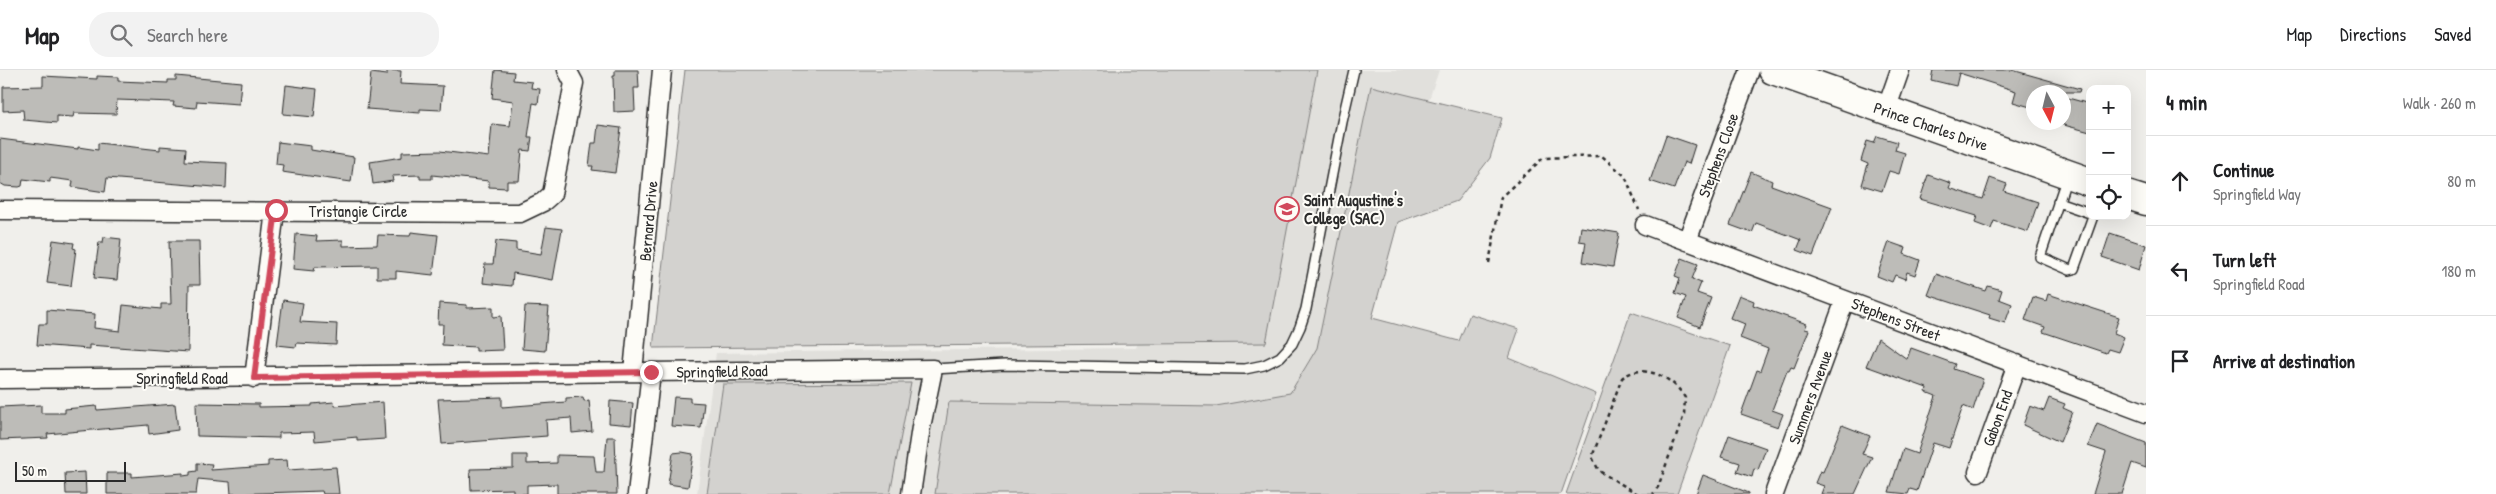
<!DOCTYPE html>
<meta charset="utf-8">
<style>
body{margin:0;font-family:"Patrick Hand",sans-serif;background:#f2f2f2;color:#202124}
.controls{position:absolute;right:15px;top:15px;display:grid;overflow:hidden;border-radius:10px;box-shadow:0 5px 20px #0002}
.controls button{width:45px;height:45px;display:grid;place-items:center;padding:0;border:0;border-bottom:1px solid #e0e0e0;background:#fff;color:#202124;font:25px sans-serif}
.compass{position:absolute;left:2026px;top:15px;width:45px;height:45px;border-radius:50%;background:#fff;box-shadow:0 5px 20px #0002;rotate:173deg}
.scale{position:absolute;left:15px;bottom:12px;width:111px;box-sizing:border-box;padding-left:5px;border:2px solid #2b2b2b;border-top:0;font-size:14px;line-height:18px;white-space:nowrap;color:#2b2b2b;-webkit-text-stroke:4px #fdfcf7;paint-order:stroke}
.stop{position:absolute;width:15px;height:15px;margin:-11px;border:4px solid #d1495b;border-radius:50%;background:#fff}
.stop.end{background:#d1495b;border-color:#fff;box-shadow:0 1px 5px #0008}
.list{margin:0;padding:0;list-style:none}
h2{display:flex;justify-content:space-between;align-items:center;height:65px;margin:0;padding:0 20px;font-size:21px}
h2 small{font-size:16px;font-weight:400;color:#757577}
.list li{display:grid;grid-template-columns:32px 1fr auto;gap:15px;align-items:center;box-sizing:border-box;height:90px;padding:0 20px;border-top:1px solid #e0e0e0}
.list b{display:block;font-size:19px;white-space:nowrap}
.list p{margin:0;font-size:16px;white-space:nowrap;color:#757577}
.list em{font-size:16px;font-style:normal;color:#757577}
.icon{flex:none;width:28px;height:28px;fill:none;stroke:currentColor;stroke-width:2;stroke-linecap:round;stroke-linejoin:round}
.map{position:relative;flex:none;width:2146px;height:424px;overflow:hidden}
header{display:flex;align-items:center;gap:30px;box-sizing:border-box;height:70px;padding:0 25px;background:#fff;border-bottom:1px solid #e0e0e0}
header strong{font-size:24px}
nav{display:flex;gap:28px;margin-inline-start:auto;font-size:18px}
.search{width:350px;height:45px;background:#f2f2f2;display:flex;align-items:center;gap:12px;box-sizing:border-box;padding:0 18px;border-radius:20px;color:#757577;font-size:19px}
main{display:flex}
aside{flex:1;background:#fff}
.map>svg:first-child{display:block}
.built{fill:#e1e0dc}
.green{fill:#d3d2cf;stroke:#7f7e7d}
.building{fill:#bdbcb8;stroke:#2b2b2b}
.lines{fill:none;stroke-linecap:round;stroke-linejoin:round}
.lane-casing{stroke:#2b2b2b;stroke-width:12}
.street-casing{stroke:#2b2b2b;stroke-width:21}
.highway-casing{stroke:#2b2b2b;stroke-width:31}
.path{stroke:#2b2b2b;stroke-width:2.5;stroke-dasharray:4 4;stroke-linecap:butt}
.lane{stroke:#fdfcf7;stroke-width:9}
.street{stroke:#fdfcf7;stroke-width:18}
.highway{stroke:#fdfcf7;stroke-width:28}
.route{stroke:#d1495b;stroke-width:6}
.labels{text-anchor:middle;stroke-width:4;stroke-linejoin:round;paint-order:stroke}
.street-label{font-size:16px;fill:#2b2b2b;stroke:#fdfcf7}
.poi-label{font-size:16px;font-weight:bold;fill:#2b2b2b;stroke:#fdfcf7;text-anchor:start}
</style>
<header>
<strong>Map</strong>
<div class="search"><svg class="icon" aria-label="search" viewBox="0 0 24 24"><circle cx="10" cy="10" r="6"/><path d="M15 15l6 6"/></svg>Search here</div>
<nav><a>Map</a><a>Directions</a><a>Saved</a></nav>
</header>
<main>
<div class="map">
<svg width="2146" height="424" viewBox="0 0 2146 424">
<rect width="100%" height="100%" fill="#f0efeb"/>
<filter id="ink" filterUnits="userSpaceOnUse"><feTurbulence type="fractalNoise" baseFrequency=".02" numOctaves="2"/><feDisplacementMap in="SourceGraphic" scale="10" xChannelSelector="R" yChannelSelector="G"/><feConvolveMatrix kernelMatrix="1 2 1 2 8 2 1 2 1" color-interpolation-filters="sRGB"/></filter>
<g filter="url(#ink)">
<path class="built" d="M 1229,0 L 1439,0 L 1335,306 L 1475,424 L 697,424 L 716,283 L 1136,278 Z"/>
<path class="green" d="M 685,0 L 1317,0 L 1266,273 L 653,278 Z
M 1371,16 L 1502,48 L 1490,88 L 1457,131 L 1398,152 L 1372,248 L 1459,271 L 1470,244 L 1519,259 L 1509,288 L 1596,324 L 1561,424 L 935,424 L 949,332 L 1216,336 L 1290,323 L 1317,278 Z
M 1631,242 L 1730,276 L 1677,424 L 1566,424 Z
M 911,313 L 890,424 L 707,424 L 723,314 Z"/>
<path class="building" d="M 387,0 L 401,1 L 400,14 L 443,16 L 441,40 L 420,39 L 420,43 L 367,39 L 371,3 L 387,5 Z
M 495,0 L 514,2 L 513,10 L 532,12 L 531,18 L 540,19 L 538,34 L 533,33 L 528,67 L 532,67 L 530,81 L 522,80 L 519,111 L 507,111 L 507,118 L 489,117 L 489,111 L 432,105 L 432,109 L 420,109 L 420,105 L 392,106 L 393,111 L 373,114 L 370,92 L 402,87 L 402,82 L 440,81 L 489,87 L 492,54 L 510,56 L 513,31 L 492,28 Z
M 615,0 L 638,0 L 639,18 L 634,18 L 635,41 L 614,42 L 613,6 L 615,6 Z
M 1933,0 L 2012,0 L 2080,19 L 2079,22 L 2034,22 L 2034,38 L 2013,32 L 2016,21 L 1959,3 L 1956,16 L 1931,10 Z
M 43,6 L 97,9 L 97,6 L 118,7 L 118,11 L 168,13 L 168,10 L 176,10 L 176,6 L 241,12 L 239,34 L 197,31 L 196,38 L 173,36 L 174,32 L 117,30 L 116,44 L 74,43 L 73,47 L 57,46 L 57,53 L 24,50 L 23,40 L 3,41 L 3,17 L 43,16 Z
M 286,15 L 317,19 L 314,47 L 283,44 Z
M 2068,28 L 2090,34 L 2090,62 L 2060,54 L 2064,52 Z
M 598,55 L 621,58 L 615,103 L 592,100 L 593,96 L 589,96 L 592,73 L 596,73 Z
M 1666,65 L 1695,75 L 1689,94 L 1684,92 L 1674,119 L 1650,111 Z
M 1877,66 L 1897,72 L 1895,80 L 1905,83 L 1899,104 L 1889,101 L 1882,121 L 1862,115 L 1868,94 L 1861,91 L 1867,71 L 1874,73 Z
M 0,69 L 78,79 L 78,77 L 98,80 L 98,73 L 160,80 L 160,76 L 186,78 L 185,91 L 227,93 L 226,118 L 107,108 L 105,122 L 72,117 L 73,111 L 50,108 L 50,112 L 23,109 L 22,116 L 19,117 L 5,116 L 0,113 Z
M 278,72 L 311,76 L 311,80 L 354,87 L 351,112 L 282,102 L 283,95 L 276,94 Z
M 1751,102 L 1772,111 L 1771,115 L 1832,137 L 1813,186 L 1797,180 L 1801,170 L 1756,153 L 1752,163 L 1730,155 Z
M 1928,105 L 1951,113 L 1949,118 L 1983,129 L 1990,108 L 2007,114 L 2004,121 L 2038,132 L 2028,162 L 1994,151 L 1991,159 L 1975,153 L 1977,146 L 1920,129 Z
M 546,157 L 562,159 L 553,210 L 513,203 L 512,216 L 483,213 L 485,194 L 493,194 L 496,171 L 516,173 L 516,180 L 541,184 Z
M 1581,157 L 1619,163 L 1613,197 L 1583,192 L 1586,172 L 1579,171 Z
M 411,162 L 438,165 L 433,205 L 396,201 L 396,208 L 377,208 L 377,196 L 315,197 L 314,201 L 293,199 L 296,164 L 317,166 L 316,171 L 343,170 L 343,176 L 377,175 L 378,165 L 410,166 Z
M 2110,163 L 2146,175 L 2139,200 L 2102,187 Z
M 104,167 L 121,169 L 117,210 L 94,208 L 99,172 L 103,172 Z
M 53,170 L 74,173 L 73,178 L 76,179 L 71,216 L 47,213 Z
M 169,171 L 199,171 L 200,215 L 189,215 L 188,282 L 89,275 L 89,279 L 37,275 L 39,254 L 47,254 L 47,240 L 95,244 L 94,258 L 120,261 L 123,235 L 161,239 L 161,234 L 171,234 Z
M 1889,172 L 1906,178 L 1904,184 L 1920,190 L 1915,205 L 1907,202 L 1905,209 L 1895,205 L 1892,212 L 1877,206 Z
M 1682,188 L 1698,194 L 1692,209 L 1701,213 L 1697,223 L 1711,228 L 1700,257 L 1678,248 L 1686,227 L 1675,223 L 1680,208 L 1675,206 Z
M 1936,204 L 1986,221 L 1988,216 L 2002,220 L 1999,229 L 2012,234 L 2005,253 L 1989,248 L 1990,245 L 1928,225 Z
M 2048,224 L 2119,247 L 2114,263 L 2124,267 L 2118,282 L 2108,279 L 2106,283 L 2043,262 L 2045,257 L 2025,250 L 2033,227 L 2046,231 Z
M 1739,225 L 1754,231 L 1753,235 L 1807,254 L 1805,259 L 1809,260 L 1794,298 L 1791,297 L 1789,301 L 1787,301 L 1772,340 L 1783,344 L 1778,357 L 1741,344 L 1757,300 L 1760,301 L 1768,279 L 1740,268 L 1745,254 L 1730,248 Z
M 283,230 L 303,233 L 300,252 L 337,254 L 336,275 L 297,273 L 296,277 L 277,275 Z
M 439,233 L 467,235 L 467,238 L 493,237 L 493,247 L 501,246 L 503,280 L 476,281 L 476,277 L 442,275 L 443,254 L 438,254 Z
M 525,236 L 549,237 L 545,281 L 522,279 Z
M 1878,268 L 1907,289 L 1911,278 L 1955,294 L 1953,299 L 1983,309 L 1973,340 L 1963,336 L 1949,378 L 1933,373 L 1917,421 L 1910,419 L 1908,424 L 1889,422 L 1903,379 L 1917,384 L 1936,326 L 1926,322 L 1927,318 L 1866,296 Z
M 502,327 L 502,337 L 566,332 L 566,328 L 583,327 L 584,331 L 589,330 L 592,361 L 572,363 L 571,348 L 546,350 L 547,366 L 442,374 L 438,329 Z
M 674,327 L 690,328 L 690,332 L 704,333 L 701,358 L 671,356 Z
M 2049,328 L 2065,334 L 2063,338 L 2072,342 L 2060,372 L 2023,355 L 2030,336 L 2044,341 Z
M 610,331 L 633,333 L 631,355 L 609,353 Z
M 334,332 L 335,336 L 383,332 L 385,369 L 357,371 L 357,367 L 315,371 L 314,362 L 279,363 L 279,368 L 197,366 L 196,333 L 259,334 L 259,337 L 312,336 L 312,334 Z
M 175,334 L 178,360 L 149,364 L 148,355 L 47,364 L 48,368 L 0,370 L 0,337 L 41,335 L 41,343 L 65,343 L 65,339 L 96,336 L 97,340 Z
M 2097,354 L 2146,373 L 2146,398 L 2132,393 L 2122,424 L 2093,424 L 2106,382 L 2088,376 Z
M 1842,355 L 1870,366 L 1862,384 L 1872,387 L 1855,424 L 1821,424 L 1824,416 L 1815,413 L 1820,401 L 1823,402 Z
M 1729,365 L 1766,378 L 1758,400 L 1754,399 L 1752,407 L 1737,402 L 1740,393 L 1721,387 Z
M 607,367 L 615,367 L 617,424 L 557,424 L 557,414 L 527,415 L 527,424 L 513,424 L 513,419 L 471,420 L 470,399 L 513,398 L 513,385 L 527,385 L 527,394 L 557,393 L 557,385 L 594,386 L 596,402 L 604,402 Z
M 682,382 L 693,384 L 688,417 L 668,414 L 673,383 Z
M 287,390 L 288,400 L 336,397 L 339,424 L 323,424 L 322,421 L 231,424 L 230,412 L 198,409 L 196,424 L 107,424 L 107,403 L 132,403 L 132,407 L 183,403 L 183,406 L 190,405 L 190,402 L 197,401 L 197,393 L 212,394 L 211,400 L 268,396 L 268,391 Z
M 85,402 L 86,424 L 66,424 L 65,403 Z
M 1703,405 L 1749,423 L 1749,424 L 1696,424 Z"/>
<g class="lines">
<defs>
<path id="lane" d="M 2067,107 L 2040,187 L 2070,200 L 2074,199 L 2093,146
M 2058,132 L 2090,143
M 933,299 L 1005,295 L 1245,299 L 1264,295 L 1280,287 L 1292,274 L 1300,257 L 1306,239 L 1342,52 L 1354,0"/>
<path id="street" d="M 1886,40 L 1900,0
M 0,140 L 520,143 L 543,132 L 552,124 L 574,13 L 567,0
M 1645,155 L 2146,343
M 1687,171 L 1750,0
M 633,302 L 662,0
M 254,308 L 275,141
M 0,309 L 933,299 L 921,357 L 911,424
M 1978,402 L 2017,294
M 637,424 L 651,302
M 1774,424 L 1845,230"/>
<path id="highway" d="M 1773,0 L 2090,112
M 2127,125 L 2146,131"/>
</defs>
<use href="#lane" class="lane-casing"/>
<use href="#street" class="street-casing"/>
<use href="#highway" class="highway-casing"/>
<path class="path" d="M 1489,193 L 1501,127 L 1543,88 L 1602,86 L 1625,106 L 1639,140
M 1638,424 L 1599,401 L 1592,387 L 1622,308 C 1641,292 1674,307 1685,328 L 1684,345 L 1658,417 L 1653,424"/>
<use href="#lane" class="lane"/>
<use href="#street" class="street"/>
<use href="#highway" class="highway"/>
</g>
</g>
<g class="lines" filter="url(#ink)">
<path class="route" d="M 276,140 L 254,308 L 651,302"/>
</g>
<defs>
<symbol id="school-ring" viewBox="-11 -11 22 22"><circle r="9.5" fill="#fdfcf7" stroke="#d1495b" stroke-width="1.5"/><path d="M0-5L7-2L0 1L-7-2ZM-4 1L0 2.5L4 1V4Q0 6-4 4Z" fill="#d1495b"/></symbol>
</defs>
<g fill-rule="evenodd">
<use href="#school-ring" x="1273" y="125" width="28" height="28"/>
</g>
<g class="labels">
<g class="street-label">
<text transform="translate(1931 56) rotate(19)" y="6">Prince Charles Drive</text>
<text transform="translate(1718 85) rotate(-70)" y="6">Stephens Close</text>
<text x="358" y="147">Tristangie Circle</text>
<text transform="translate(648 151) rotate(-85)" y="6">Bernard Drive</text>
<text transform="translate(1896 249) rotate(21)" y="6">Stephens Street</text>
<text transform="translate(722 301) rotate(-1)" y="6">Springfield Road</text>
<text x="182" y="314">Springfield Road</text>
<text transform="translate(1810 327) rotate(-70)" y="6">Summers Avenue</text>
<text transform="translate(1997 348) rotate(-70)" y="6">Gabon End</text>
</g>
<g class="poi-label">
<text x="1304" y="136">Saint Augustine's<tspan x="1304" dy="18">College (SAC)</tspan></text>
</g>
</g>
</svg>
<div class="controls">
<button>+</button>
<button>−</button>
<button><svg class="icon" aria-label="locate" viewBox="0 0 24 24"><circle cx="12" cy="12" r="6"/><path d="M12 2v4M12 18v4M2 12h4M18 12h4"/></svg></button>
</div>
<svg class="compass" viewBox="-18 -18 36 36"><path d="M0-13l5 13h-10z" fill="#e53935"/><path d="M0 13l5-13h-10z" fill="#757577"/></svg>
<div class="scale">50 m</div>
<div class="stop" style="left:276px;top:140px"></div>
<div class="stop end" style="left:651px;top:302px"></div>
</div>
<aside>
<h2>4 min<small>Walk · 260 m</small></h2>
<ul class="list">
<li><svg class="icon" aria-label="ahead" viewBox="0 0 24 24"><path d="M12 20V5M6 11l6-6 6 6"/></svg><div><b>Continue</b><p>Springfield Way</p></div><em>80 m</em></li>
<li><svg class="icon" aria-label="left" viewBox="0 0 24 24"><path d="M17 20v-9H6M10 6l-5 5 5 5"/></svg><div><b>Turn left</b><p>Springfield Road</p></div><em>180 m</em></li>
<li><svg class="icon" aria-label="arrive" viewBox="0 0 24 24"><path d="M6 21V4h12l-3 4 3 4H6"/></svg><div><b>Arrive at destination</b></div></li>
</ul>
</aside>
</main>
